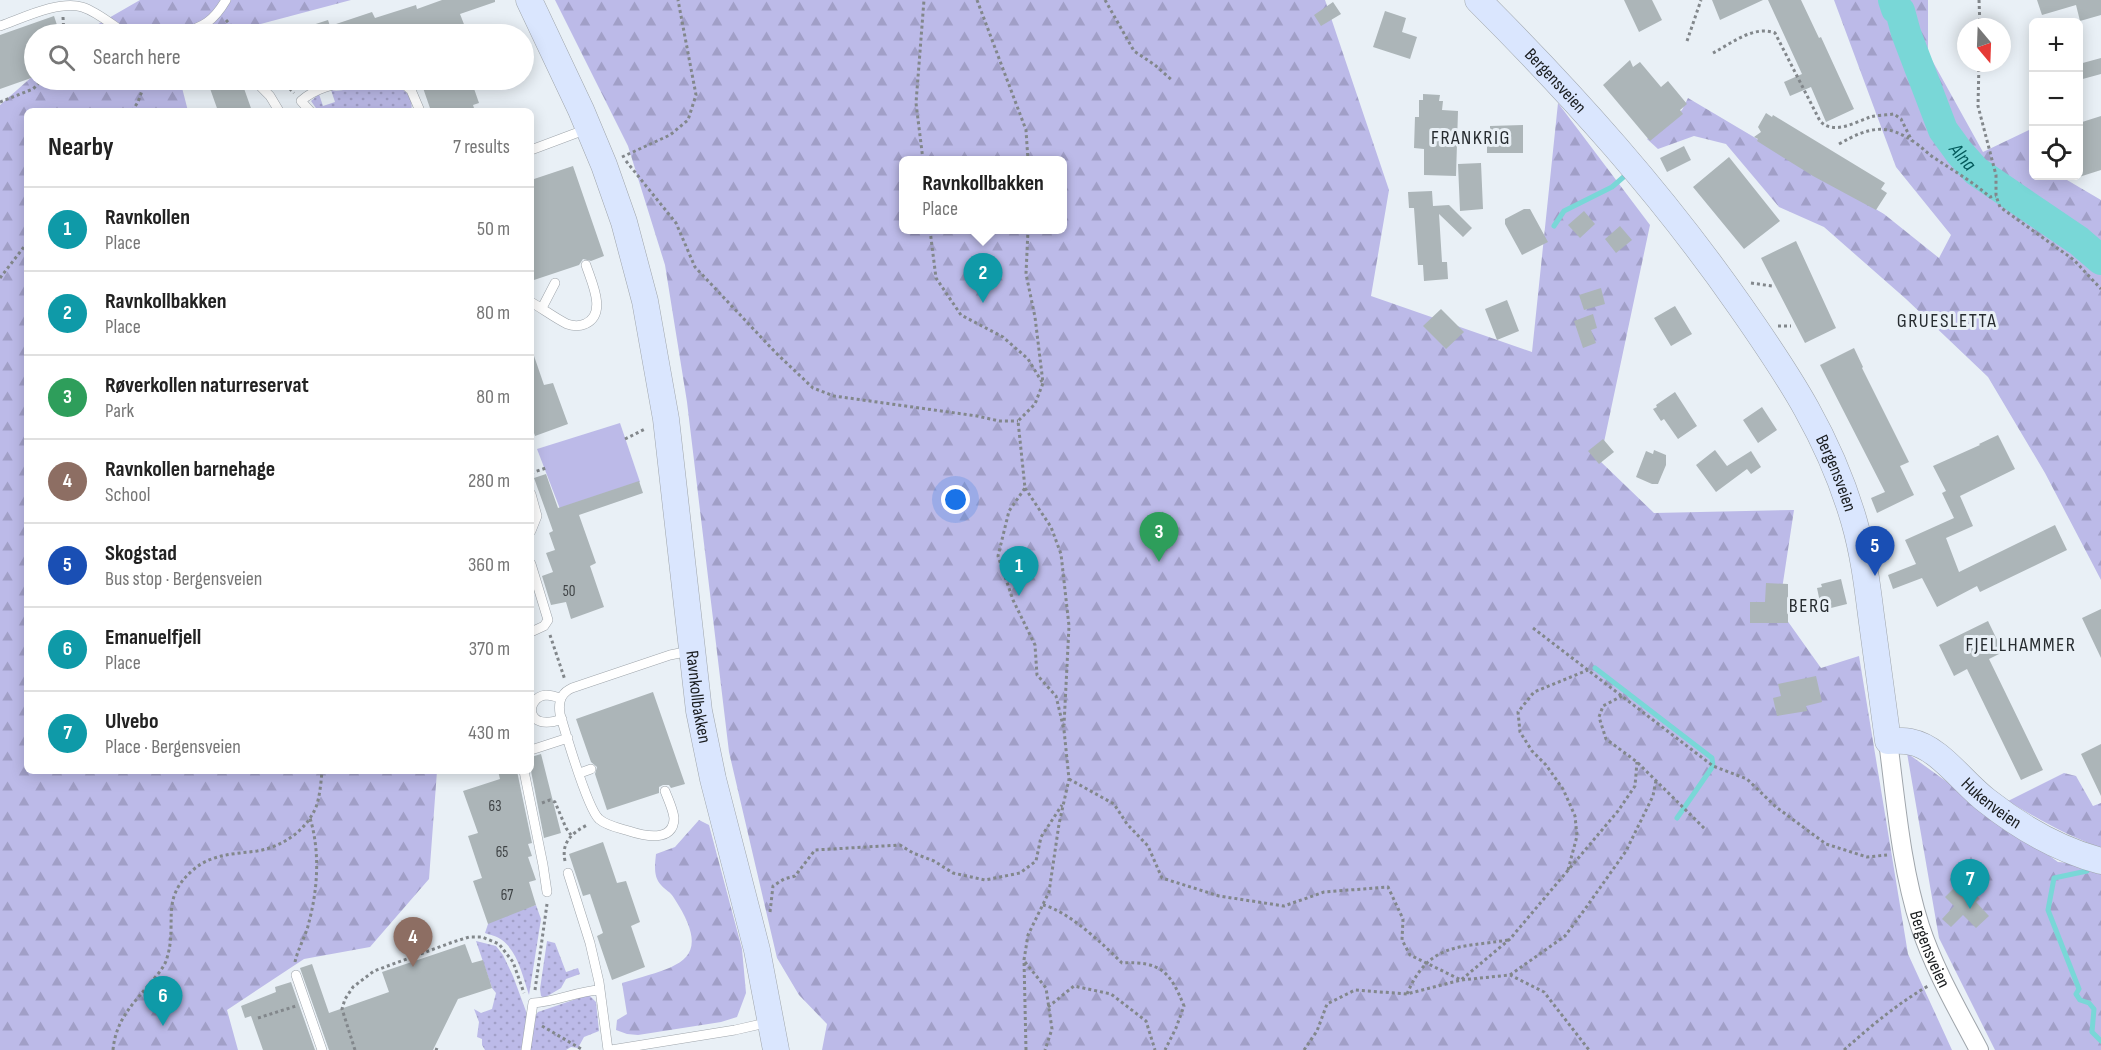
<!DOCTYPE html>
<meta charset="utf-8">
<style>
body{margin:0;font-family:"Sofia Sans Condensed",sans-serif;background:#f2f2f2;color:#222}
.controls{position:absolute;right:18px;top:18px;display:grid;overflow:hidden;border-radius:9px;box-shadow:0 3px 15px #0003}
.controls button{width:54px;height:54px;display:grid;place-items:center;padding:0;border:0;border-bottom:2px solid #e0e0e0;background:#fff;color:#222;font:30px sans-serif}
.compass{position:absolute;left:1957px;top:18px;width:54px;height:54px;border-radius:50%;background:#fff;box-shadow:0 3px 15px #0003;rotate:161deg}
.you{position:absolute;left:956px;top:500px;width:21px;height:21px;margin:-15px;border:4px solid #fff;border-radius:50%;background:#1a73e8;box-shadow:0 0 0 9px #1a73e833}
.badge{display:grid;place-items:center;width:39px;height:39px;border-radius:50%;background:#2563eb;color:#fff;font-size:20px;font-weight:700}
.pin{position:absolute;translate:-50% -50px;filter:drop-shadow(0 2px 3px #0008)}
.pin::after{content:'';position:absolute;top:32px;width:21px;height:18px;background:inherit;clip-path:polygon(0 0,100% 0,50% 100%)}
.popup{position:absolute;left:899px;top:156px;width:168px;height:78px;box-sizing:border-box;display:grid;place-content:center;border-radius:9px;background:#fff;filter:drop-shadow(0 2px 4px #0005);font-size:20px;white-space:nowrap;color:#767676}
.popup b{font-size:22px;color:#222}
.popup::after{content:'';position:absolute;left:50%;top:100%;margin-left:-12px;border:12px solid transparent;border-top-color:#fff}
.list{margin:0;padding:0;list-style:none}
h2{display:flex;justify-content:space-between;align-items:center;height:78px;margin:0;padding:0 24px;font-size:26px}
h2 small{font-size:20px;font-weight:400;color:#767676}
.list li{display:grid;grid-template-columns:39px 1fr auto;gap:18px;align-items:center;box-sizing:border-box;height:84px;padding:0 24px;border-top:2px solid #e0e0e0}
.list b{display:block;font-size:22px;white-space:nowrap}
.list p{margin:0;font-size:20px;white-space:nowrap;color:#767676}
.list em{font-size:20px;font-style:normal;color:#767676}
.icon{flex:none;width:33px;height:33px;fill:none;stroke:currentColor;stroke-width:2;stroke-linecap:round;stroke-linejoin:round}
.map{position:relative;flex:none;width:2101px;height:1050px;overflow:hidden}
.search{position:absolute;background:#fff;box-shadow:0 3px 15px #0003;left:24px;top:24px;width:510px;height:66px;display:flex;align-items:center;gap:15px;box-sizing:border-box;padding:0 21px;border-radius:33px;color:#767676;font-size:22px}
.panel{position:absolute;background:#fff;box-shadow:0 3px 15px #0003;left:24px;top:108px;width:510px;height:666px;border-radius:9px}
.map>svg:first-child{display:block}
.green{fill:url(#green-dots)}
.forest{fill:url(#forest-firs);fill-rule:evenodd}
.pitch{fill:#bcbae8}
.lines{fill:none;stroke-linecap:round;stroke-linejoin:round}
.stream{stroke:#79d7d7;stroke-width:5}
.river{stroke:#79d7d7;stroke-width:30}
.building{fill:#acb5b8}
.lane-casing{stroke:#9fa5ab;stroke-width:10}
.street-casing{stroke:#9fa5ab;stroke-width:20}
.secondary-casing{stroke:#9fa5ab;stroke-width:27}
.path{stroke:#82878b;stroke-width:3;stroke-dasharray:3 3;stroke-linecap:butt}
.lane{stroke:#fff;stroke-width:9}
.street{stroke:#fff;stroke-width:18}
.secondary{stroke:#dae6fe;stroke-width:26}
.labels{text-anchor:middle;stroke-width:6;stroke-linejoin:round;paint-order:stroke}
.number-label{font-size:15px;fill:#3e4244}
.street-label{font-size:18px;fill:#191c1e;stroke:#e9f0f6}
.neighbourhood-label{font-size:20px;letter-spacing:1.5px;fill:#272c30;stroke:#e9f0f6}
.water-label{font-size:20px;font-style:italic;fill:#035a5b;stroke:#e9f0f6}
</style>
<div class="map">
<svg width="2101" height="1050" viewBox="0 0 2101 1050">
<defs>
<pattern id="green-dots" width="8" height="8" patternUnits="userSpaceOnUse" patternTransform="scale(1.5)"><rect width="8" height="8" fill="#bcbae8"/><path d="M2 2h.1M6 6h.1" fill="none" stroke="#a19fc7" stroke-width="1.8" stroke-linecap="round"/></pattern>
<pattern id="forest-firs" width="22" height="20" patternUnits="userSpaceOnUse" patternTransform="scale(1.5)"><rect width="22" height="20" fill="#bcbae8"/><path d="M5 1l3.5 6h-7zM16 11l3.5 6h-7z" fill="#a19fc7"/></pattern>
</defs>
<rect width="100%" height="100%" fill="#e9f0f6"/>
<path class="green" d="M 387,80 C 400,87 415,94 411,111 L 318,111 L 311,101 L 319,94 L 323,106 L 335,102 L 331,90 C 344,94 369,80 387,80 Z
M 536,905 L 541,919 L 529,995 C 523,977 518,952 502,940 C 497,936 490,935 485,933 L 489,921 Z
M 476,941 L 496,946 L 503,955 L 513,976 L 527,1014 L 522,1050 L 485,1050 L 482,1045 L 482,1039 L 477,1037 L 479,1022 L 474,1009 L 481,1013 L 492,1009 L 496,993 L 492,988 Z
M 547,941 L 555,943 L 566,972 L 578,968 L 580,974 L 566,979 L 561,988 L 544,998 L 541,996 L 540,989 Z
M 585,996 L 590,996 L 596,1002 L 599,1031 L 584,1037 L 578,1048 L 571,1047 L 566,1050 L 530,1050 L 535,1016 L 538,1012 Z"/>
<path class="forest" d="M 140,0 L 351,0 L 223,34 L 81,34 Z
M 555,0 L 1325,0 L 1389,190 L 1371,296 L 1532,352 L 1558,103 L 1650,225 L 1600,461 L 1654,513 L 1794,510 L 1779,609 L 1821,668 L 1859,656 L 1908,954 L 1952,1050 L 822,1050 L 827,1024 L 799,995 L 777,958 L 729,752 L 687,402 L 665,265 L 628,146 ZM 904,160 L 1062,160 L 1062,230 L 904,230 Z
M 1834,0 L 1928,0 L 1928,53 L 1983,152 L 2029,130 L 2033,136 L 2034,176 L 2064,176 L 2067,180 L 2101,200 L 2101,580 L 2045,473 L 1988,377 L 1906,299 L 1824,227 L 1779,207 L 1726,144 L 1694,136 L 1658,149 L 1647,139 L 1682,110 L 1688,98 L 1884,214 L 1939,258 L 1951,235 L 1896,167 Z
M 34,75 L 34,80 L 180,80 L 188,111 L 27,111 L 27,771 L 437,771 L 429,879 L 370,947 L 304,959 L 227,1010 L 238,1050 L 0,1050 L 0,105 Z
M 1907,753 L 2058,862 L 2101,866 L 2101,1050 L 1995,1050 L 1939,938 Z
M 2064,773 L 2076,776 L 2093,806 L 2101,803 L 2101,848 C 2068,836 2038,819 2008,801 Z
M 699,820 L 709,825 L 742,949 L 746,993 L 737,1017 L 721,1022 L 638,1035 L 627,1034 L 616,1030 L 617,1020 L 627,1014 L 622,983 C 675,966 717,964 674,898 C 671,892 665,890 661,885 C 653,877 655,864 656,854 L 675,847 Z"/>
<path class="pitch" d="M 620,423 L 640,482 L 560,509 L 537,449 Z"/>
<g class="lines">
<path class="stream" d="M 1554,226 L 1564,211 L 1612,187 L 1627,174
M 1595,668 L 1712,758 L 1713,766 L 1677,818
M 2087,871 L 2054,878 L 2048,910 L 2079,989 L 2076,994 L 2080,1000 L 2089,1003 L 2094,1009 L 2092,1032 L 2101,1041"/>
<path class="river" id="s1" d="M 1893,0 L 1896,9 L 1900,11 L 1906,33 L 1943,130 L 1959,152 L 1976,171 L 2079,241 L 2101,260"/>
</g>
<path class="building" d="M 442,0 L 495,0 L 495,2 L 460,14 L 467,32 L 459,34 L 291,34 L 291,32 L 328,20 L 330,26 L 372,12 L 375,18 L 416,5 L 417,9 Z
M 1624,0 L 1652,0 L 1662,20 L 1639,32 Z
M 1712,0 L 1763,0 L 1720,20 Z
M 1768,0 L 1801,0 L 1819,38 L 1821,37 L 1854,109 L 1826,122 L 1811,87 L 1790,96 L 1784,82 L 1802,74 Z
M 2037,0 L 2101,0 L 2101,15 L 2080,21 L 2076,5 L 2042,15 Z
M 1333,2 L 1341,14 L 1321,26 L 1314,15 Z
M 1385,11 L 1406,18 L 1402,32 L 1417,37 L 1410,59 L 1373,47 Z
M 54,16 L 60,34 L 34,34 L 34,77 L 0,89 L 0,35 Z
M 2101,58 L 2101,74 L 2079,80 L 2079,64 Z
M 1630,60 L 1633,67 L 1640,62 L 1661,87 L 1668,81 L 1687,104 L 1680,110 L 1683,114 L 1650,141 L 1603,85 Z
M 207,80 L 241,80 L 252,111 L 218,111 Z
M 438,80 L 471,80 L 479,103 L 473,105 L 475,111 L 431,111 L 422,85 Z
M 1423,94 L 1440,95 L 1439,101 L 1443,101 L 1442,110 L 1458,111 L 1456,176 L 1424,175 L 1424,149 L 1414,148 L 1415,117 L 1419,117 L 1419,100 L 1423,100 Z
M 1766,113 L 1772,117 L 1773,115 L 1885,183 L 1881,189 L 1887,193 L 1876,210 L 1813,176 L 1757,141 L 1758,139 L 1754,137 L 1761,132 L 1758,127 Z
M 2101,116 L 2101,170 L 2079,177 L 2079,123 Z
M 1523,125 L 1523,153 L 1487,153 L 1487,130 L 1490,130 L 1490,126 Z
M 1684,146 L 1691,160 L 1667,172 L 1660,158 Z
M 1729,157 L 1780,221 L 1744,249 L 1693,187 Z
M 1481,163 L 1483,209 L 1460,211 L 1458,164 Z
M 573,166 L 604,256 L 591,261 L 583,259 L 579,265 L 531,281 L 531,180 Z
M 1432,191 L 1433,206 L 1449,205 L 1472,228 L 1463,237 L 1439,214 L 1442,262 L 1447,262 L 1448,279 L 1424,281 L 1423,265 L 1418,265 L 1414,208 L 1409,208 L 1408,192 Z
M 1524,209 L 1530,209 L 1548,242 L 1522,255 L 1505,224 L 1505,219 Z
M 1584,211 L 1595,224 L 1580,238 L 1568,225 Z
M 1620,226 L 1632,240 L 1616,253 L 1605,239 Z
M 1796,241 L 1836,328 L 1805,343 L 1761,258 Z
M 1601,288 L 1605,304 L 1584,310 L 1579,295 Z
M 1507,300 L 1519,331 L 1497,340 L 1485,309 Z
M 1675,306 L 1692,334 L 1671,346 L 1654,318 Z
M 1441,309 L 1464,332 L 1446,349 L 1423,326 Z
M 1593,314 L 1597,328 L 1591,330 L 1596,343 L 1583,348 L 1574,321 Z
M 1854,348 L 1863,367 L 1862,368 L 1909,462 L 1900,466 L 1914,495 L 1877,513 L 1871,498 L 1885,492 L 1820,365 Z
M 533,353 L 544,385 L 553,383 L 568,424 L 535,436 L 531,424 L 531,354 Z
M 1675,392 L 1697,426 L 1678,439 L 1664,419 L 1661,421 L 1653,409 L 1657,407 L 1656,405 Z
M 1762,407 L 1777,430 L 1758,443 L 1743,420 Z
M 1998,435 L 2015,469 L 1960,496 L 1973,526 L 1946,538 L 1959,572 L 2055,525 L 2067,550 L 1980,592 L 1977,586 L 1937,607 L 1922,578 L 1893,589 L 1888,575 L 1916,564 L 1905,540 L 1954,518 L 1942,493 L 1946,491 L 1933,466 L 1980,445 L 1979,444 Z
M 1603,439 L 1614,452 L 1599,464 L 1588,451 Z
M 1654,450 L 1666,455 L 1666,465 L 1658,484 L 1652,484 L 1636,477 L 1646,451 L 1653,454 Z
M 1715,450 L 1727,466 L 1751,451 L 1761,467 L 1751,474 L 1747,469 L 1716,492 L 1696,465 Z
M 546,474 L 558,508 L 639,481 L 643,493 L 579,515 L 596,563 L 590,566 L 604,607 L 571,619 L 566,602 L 551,605 L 542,576 L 553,572 L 546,553 L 555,550 L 549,533 L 553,531 L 534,478 Z
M 1841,579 L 1847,604 L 1827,609 L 1826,605 L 1821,607 L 1817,588 L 1822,587 L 1821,584 Z
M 1766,583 L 1788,584 L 1788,623 L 1750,623 L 1750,602 L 1765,602 Z
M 2101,609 L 2101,658 L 2082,618 Z
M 1988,621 L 2003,652 L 1989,659 L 2043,770 L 2021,780 L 1967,669 L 1954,676 L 1939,645 Z
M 1816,676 L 1822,702 L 1806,706 L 1807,711 L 1777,716 L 1773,698 L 1781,696 L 1778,684 Z
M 653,692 L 685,784 L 671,788 L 669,785 L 663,785 L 659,787 L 659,793 L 607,810 L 595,774 L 597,767 L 591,762 L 576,719 Z
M 2101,744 L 2101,796 L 2081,754 Z
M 541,754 L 561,833 L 544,838 L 531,771 L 531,757 Z
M 498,771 L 517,771 L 532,843 L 528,844 L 532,856 L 528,857 L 536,880 L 529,882 L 536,905 L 488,924 L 473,881 L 482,878 L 468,836 L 478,833 L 463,791 L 500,779 Z
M 603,842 L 617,883 L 626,881 L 640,922 L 631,926 L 645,967 L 612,980 L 597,936 L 603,933 L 590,894 L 583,896 L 569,854 Z
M 1958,884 L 1967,893 L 1970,889 L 1980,899 L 1976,902 L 1989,916 L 1976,928 L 1963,915 L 1951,927 L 1942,919 L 1954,906 L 1945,897 Z
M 465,944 L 472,963 L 483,960 L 492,988 L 458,999 L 433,1050 L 329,1050 L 300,968 L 312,964 L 329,1013 L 389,992 L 382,972 Z
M 291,982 L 315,1050 L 263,1050 L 251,1016 L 245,1018 L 241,1006 L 276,992 L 275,987 Z"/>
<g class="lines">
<defs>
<path id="lane" d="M 0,26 C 23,18 59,0 82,7 C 98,12 112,25 126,34
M 181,34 C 204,26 213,22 226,0
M 399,80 L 411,90 L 420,111
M 256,82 L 270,96 L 279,111
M 310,111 L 301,101 C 316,87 336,84 356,80
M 531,150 L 587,129
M 531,302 C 543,309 555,318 567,324 C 573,326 580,326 585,324 C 608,314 591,281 586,265
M 542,308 L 555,283
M 531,494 L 537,516 L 531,531
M 531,564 L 548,620 L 544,626 L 531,632
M 561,698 C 556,697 551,695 546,695 C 525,697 524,733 562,719
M 531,750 L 568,738
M 524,771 L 543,865 L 547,892
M 580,773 L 591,769
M 665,791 C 668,799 673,809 674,818 C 674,843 644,836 629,831 C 619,828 607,826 599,819 C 587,808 566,734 560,714 C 558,701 561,693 572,688 L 670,655 L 690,651
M 568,873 L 590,943 L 599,982 L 608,1050
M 296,975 L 322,1050
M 526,1050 L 533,1003 C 556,1002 577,991 600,990
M 611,1050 L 735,1030 L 770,1022"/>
<g id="street">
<path id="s2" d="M 1888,741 C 1896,802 1901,867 1920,926 C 1934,969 1958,1010 1979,1050"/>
</g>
<g id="secondary">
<path id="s3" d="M 529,0 L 581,110 L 604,165 L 624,222 L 645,301 L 666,419 L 699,711 L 713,779 L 757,950 L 776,1050"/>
<path id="s4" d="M 1478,0 C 1574,96 1662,194 1740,306 C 1789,376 1830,438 1854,521 C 1863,552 1867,583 1871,615 C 1877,657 1882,699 1888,741 C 1895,741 1904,740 1911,742 C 1939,747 1964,784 1987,801 C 2020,827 2060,850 2101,861"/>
</g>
</defs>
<use href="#lane" class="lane-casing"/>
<use href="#street" class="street-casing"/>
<use href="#secondary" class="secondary-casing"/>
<path class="path" d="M 977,0 L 1026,130 L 1028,160
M 1105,0 L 1134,51 L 1155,65 L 1173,81
M 1979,0 L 1980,27
M 63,17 L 64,34
M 226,20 L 238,34
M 224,34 L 230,24
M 1687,41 L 1701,0
M 1713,53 C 1732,43 1754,25 1775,33 L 1820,121 C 1833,135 1854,123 1870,117 C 1877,115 1886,115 1894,114 L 1901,119 L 1912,141
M 1979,63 L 1978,106 L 1996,175 L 1996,196 L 2000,207 L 2074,260 L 2101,289
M 281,80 L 294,93
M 0,102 L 33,89 L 42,80
M 132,111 L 138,102 L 146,80
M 1839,144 C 1869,127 1887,122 1917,144 C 1924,149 1929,155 1936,159 C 1954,171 1973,182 1990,197 L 1996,196
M 622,157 L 670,135 L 688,120 L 696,95 L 678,0
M 923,160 L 916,103 L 924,0
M 626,161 L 676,223 L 695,267 L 776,353 L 813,388 L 834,396 L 977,416 L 999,421 L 1018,421
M 930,230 L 936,278 L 961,315 L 1003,337 L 1028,359 L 1042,382
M 0,278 L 27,243
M 1751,283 L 1772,286
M 1778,326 L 1791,326
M 625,439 L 645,429
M 531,473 L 546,468
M 1025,488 L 1051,527 L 1061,554 L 1069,626 L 1064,725
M 1533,628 L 1713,766 L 1747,779 L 1776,807 L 1826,844 L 1867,857 L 1887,855
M 550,635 L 565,680
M 1622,696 L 1603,706 L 1599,717 L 1606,739 L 1637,762 L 1705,829
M 1069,779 L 1114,804 L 1127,824 L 1148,846 L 1162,878 L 1219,896 L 1284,906 L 1324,892 L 1388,887 L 1403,919 L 1402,940 L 1410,955 L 1461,980 L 1510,975 L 1544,992 L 1589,1050
M 542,803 L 550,800 L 555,802 L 566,828 L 571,835
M 565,861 C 561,842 572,833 587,825
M 1568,870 L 1577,836 L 1575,816 L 1563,789 L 1546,765 L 1532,751 L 1520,732 L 1518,712 L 1534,692 L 1588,670
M 1043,905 C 1068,911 1103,944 1122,963 C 1160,961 1170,971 1184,1006 L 1176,1028 L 1165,1050
M 770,912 L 773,886 L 784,879 L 795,876 L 815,850 L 900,845 L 913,853 L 934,861 L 953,873 L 985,880 L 1020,873 L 1036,861 L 1041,837 L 1062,805
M 295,962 C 298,948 306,936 309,922 C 318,888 320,851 310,818
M 1025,962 L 1046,988 L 1052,1029 L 1045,1050
M 1510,975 L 1565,936 L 1585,909 L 1626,851 L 1653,796 L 1656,780
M 535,990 L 547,904
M 1407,994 C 1429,942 1459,948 1508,940
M 1048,1007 L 1074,986 L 1111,994 L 1146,1021 L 1155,1050
M 258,1018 L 296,1006
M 542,1026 L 583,1050
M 435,1049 L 438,1050
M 113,1050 C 116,1019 133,1004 152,981 C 158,974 165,966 167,958 C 178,922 159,899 193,870 C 211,854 234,854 257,851 C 282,847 306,831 316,807 C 320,796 321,782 322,771
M 355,1050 L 342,1009 L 345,999 L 353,987 L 374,971 L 453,942 L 469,937 L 482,937 L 499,944 L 513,962 L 524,993
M 1026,1050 L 1024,960 L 1028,935 L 1049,892 L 1059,824 L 1069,779 L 1064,730 L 1056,696 L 1037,675 L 1035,645 L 1013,600 L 998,556 L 1009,511 L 1025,488 L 1018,421 L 1035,404 L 1043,383 L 1035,317 L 1026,274 L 1028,230
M 1304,1050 L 1317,1031 L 1327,1004 L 1355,990 L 1407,994 L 1461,980 L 1510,939 L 1618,811 L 1635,786 L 1637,762
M 1844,1050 C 1871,1026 1897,1004 1928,986"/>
<use href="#lane" class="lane"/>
<use href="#street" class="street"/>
<use href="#secondary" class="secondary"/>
</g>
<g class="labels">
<g class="number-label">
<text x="569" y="596">50</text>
<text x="495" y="811">63</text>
<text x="502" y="857">65</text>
<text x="507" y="900">67</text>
</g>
<g class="street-label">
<text dy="6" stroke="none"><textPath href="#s4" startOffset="112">Bergensveien</textPath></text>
<text dy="6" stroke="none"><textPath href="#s4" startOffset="597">Bergensveien</textPath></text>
<text dy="6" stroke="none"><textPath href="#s3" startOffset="723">Ravnkollbakken</textPath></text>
<text dy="6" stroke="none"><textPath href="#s4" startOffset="996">Hukenveien</textPath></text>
<text dy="6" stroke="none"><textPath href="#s2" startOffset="213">Bergensveien</textPath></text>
</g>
<g class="neighbourhood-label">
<text x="1471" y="144">FRANKRIG</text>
<text x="1947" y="327">GRUESLETTA</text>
<text x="1810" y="612">BERG</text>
<text x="2021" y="651">FJELLHAMMER</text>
</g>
<g class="water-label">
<text dy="7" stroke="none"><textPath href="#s1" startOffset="174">Alna</textPath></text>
</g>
</g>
</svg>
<div class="controls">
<button>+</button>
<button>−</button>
<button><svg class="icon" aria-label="locate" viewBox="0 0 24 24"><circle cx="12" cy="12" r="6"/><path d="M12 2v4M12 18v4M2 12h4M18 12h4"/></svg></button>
</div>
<svg class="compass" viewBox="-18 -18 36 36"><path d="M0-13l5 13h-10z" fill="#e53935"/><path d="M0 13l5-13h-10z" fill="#767676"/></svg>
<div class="you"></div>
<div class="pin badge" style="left:1019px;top:596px;background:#0f9aa8">1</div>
<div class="pin badge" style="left:983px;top:303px;background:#0f9aa8">2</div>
<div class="popup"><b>Ravnkollbakken</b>Place</div>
<div class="pin badge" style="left:1159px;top:562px;background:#2e9e5b">3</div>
<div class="pin badge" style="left:413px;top:967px;background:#8d6e63">4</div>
<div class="pin badge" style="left:1875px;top:576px;background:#1a4fb4">5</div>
<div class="pin badge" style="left:163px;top:1026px;background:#0f9aa8">6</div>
<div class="pin badge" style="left:1970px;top:909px;background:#0f9aa8">7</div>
<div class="search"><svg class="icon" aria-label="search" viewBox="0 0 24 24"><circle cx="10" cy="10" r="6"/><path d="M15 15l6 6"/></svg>Search here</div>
<section class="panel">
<h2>Nearby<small>7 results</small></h2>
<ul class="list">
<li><span class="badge" style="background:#0f9aa8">1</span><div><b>Ravnkollen</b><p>Place</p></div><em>50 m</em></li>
<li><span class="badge" style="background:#0f9aa8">2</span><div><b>Ravnkollbakken</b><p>Place</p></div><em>80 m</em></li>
<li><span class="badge" style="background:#2e9e5b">3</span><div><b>Røverkollen naturreservat</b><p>Park</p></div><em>80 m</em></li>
<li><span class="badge" style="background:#8d6e63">4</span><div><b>Ravnkollen barnehage</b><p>School</p></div><em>280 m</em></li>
<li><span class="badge" style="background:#1a4fb4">5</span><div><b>Skogstad</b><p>Bus stop · Bergensveien</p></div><em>360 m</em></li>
<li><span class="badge" style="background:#0f9aa8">6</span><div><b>Emanuelfjell</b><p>Place</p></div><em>370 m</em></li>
<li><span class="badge" style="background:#0f9aa8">7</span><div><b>Ulvebo</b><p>Place · Bergensveien</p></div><em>430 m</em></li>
</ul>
</section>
</div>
